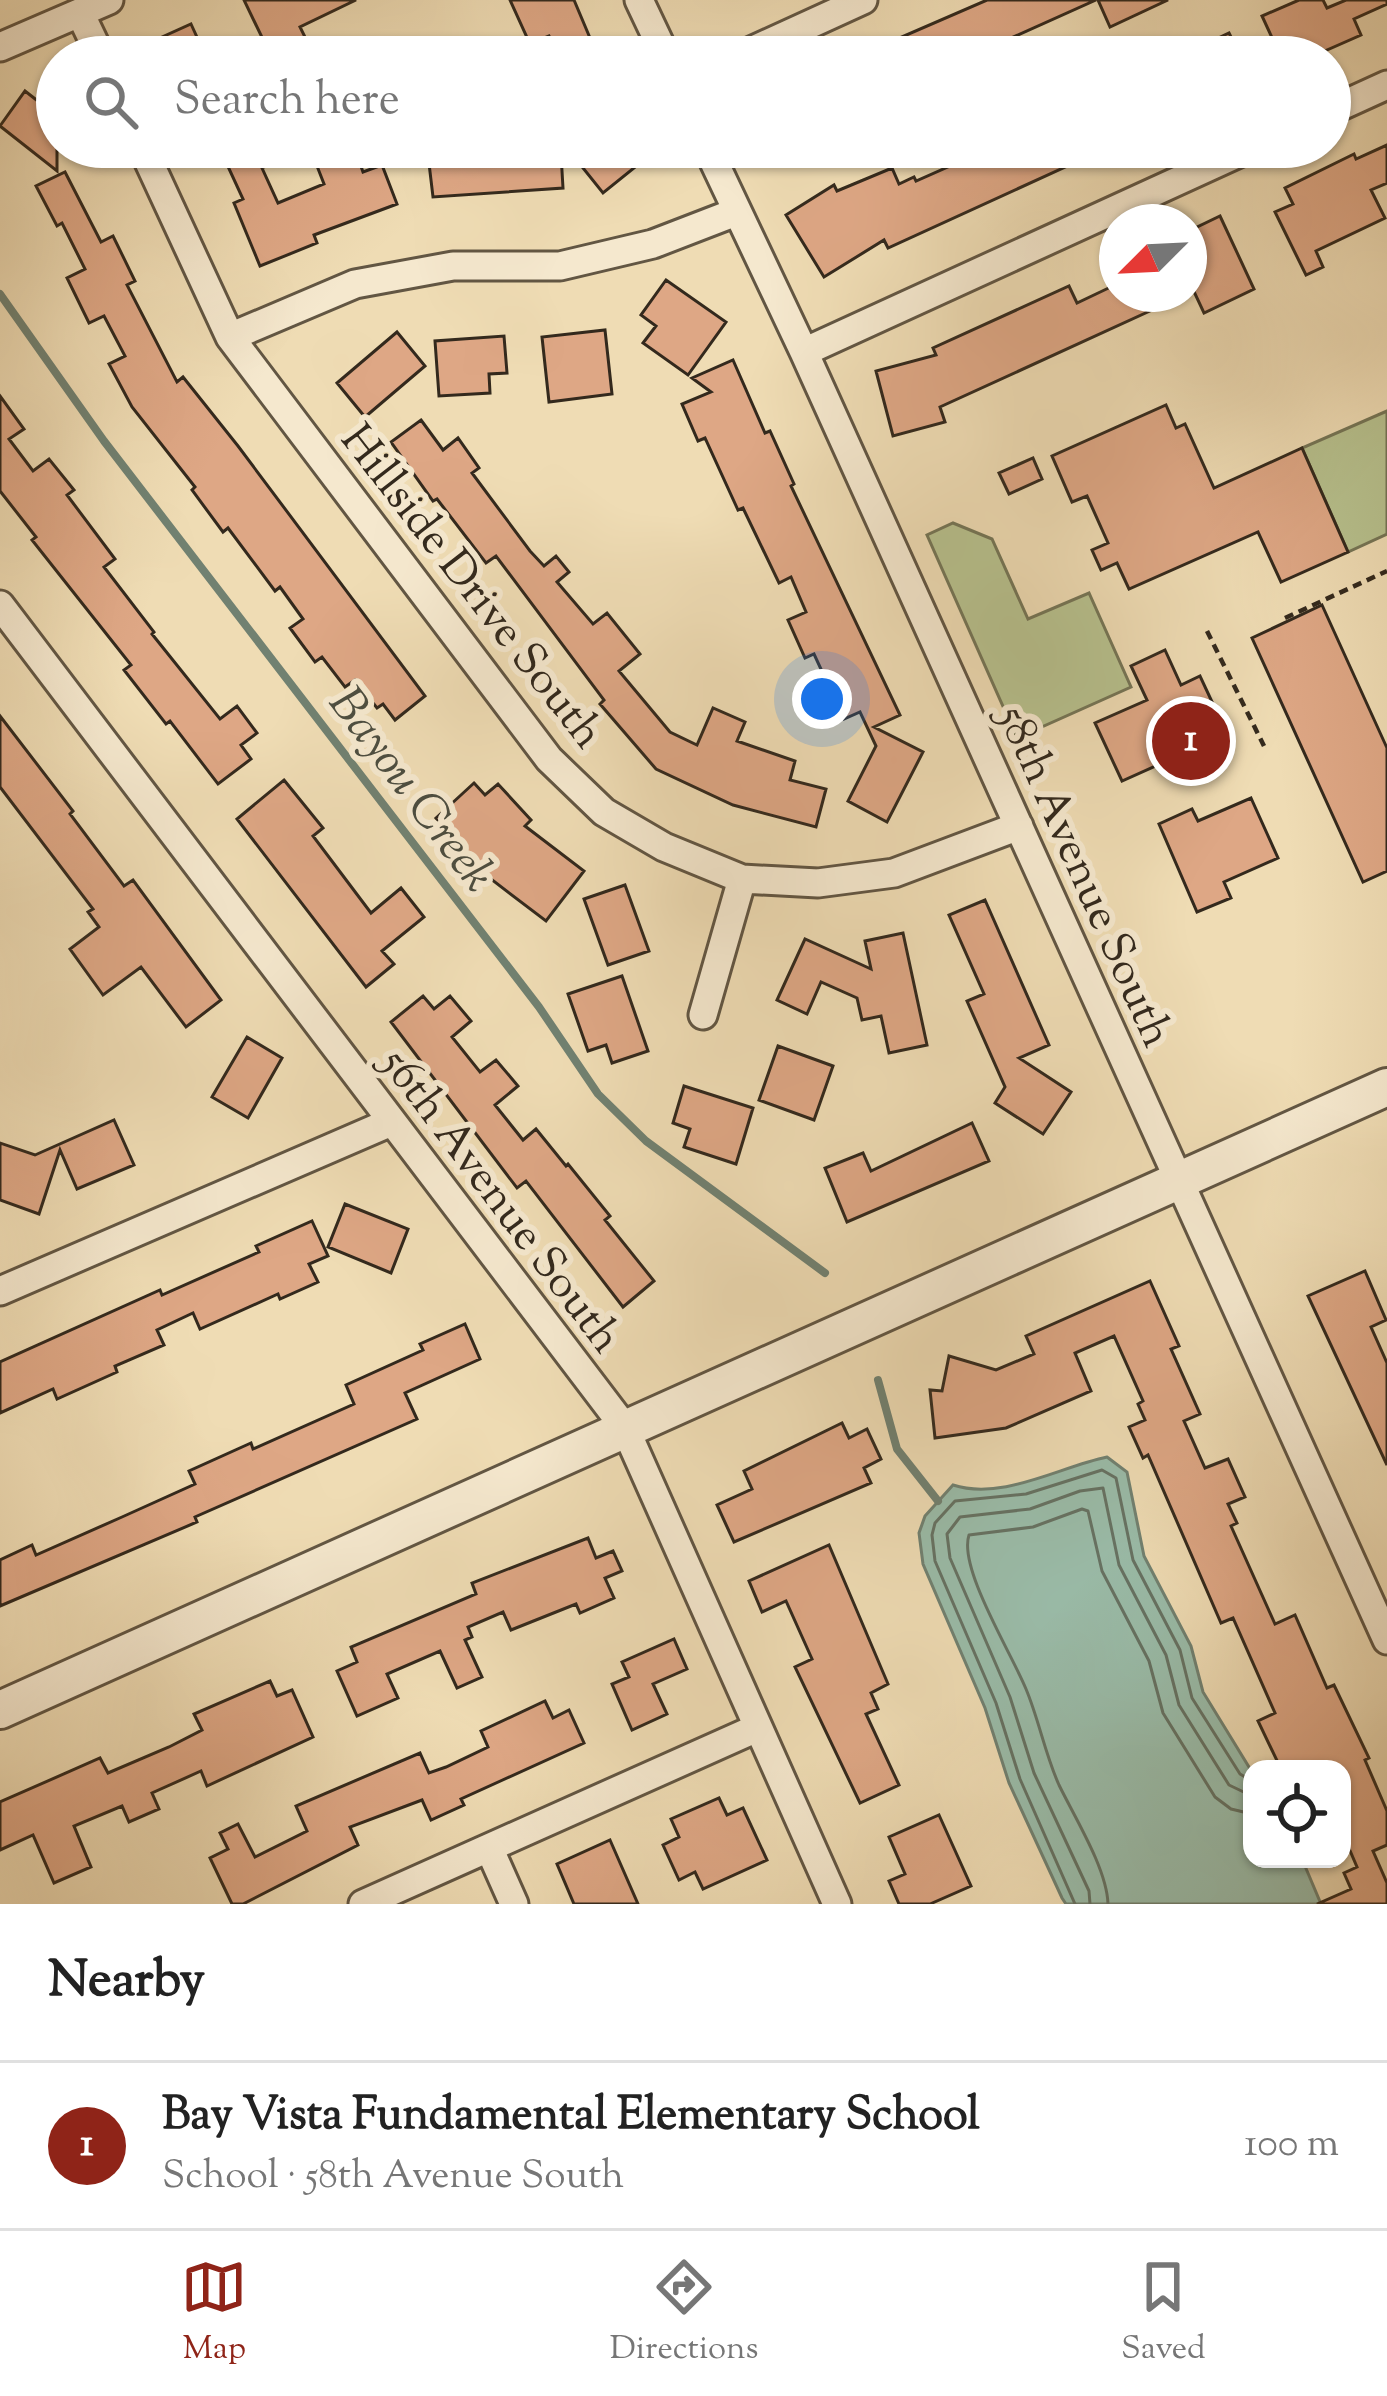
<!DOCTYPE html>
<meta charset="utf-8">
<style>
body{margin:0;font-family:"Sorts Mill Goudy",serif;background:#f2f2f2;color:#222}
.controls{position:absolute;right:36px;bottom:36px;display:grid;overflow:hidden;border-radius:24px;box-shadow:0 3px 9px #0004}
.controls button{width:108px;height:108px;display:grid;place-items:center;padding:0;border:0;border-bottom:3px solid #e0e0e0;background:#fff;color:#222;font:60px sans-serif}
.compass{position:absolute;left:1099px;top:204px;width:108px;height:108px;border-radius:50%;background:#fff;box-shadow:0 3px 9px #0004;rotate:246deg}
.you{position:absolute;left:822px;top:699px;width:42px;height:42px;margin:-30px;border:9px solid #fff;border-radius:50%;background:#1a73e8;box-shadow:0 0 0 18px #1a73e833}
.badge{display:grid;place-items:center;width:78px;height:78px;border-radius:50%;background:#8f2418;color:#fff;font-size:39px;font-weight:700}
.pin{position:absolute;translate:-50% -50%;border:6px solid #fff;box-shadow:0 3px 12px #0006}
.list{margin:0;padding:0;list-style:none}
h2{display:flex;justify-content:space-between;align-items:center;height:156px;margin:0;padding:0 48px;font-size:51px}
h2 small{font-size:39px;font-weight:400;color:#767676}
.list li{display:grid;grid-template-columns:78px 1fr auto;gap:36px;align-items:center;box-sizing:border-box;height:168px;padding:0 48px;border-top:3px solid #e0e0e0}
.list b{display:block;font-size:45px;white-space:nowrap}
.list p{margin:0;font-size:39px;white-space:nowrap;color:#767676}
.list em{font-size:39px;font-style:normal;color:#767676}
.icon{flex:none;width:66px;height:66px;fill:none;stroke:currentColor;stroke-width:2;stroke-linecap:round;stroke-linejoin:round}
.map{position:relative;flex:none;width:1387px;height:1904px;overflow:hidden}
.search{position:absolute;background:#fff;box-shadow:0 3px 9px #0004;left:36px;right:36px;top:36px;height:132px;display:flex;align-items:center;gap:30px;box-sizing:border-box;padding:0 42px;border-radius:66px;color:#767676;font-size:45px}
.sheet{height:324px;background:#fff}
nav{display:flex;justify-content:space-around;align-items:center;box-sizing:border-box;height:168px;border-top:3px solid #e0e0e0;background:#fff;font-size:33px;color:#767676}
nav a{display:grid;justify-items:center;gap:6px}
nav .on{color:#8f2418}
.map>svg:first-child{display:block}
.green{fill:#b7c18e;stroke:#757556;stroke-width:3}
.water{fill:#9abca9;stroke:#718171;stroke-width:3}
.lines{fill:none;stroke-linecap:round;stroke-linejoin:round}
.shore{stroke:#667263;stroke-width:3}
.stream{stroke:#718171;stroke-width:8}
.building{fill:#dea785;stroke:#33291d;stroke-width:3}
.minor-casing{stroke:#625643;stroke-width:33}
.tertiary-casing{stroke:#625643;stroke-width:42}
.path{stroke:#33291d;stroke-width:4.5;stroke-dasharray:9 6;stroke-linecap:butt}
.minor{stroke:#f5e8ce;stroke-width:27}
.tertiary{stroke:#f5e8ce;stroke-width:36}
.labels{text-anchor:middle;stroke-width:12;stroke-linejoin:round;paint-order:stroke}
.street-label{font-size:45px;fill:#33291d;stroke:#f5e8ce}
.water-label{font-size:48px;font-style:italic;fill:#4d4e40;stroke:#f5e8ce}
</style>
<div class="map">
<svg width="1387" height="1904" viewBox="0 0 1387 1904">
<rect width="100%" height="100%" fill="#efdcb4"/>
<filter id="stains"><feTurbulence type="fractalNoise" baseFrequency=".00167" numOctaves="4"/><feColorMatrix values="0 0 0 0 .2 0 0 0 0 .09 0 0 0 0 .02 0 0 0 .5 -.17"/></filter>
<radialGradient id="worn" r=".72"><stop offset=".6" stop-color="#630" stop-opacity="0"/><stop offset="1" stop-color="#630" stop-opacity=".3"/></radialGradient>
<path class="green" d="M 1387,411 L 1387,534 L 1348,552 L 1302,448 Z
M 953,523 L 992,539 L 1028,619 L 1089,593 L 1131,687 L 1017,738 L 927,535 Z"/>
<path class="water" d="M 1107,1457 L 1127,1472 L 1144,1556 L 1191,1646 L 1203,1692 L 1252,1772 L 1252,1859 L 1302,1859 L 1321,1904 L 1066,1904 L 1062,1898 L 1009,1783 L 985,1708 L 923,1564 L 919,1533 L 925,1516 L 953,1485 C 1002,1501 1059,1467 1107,1457 Z"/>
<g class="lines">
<path class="shore" d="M 1075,1904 L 1020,1779 L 996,1703 L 935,1561 L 932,1535 L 935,1523 L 955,1501 L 1026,1494 L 1102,1470 L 1116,1478 L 1133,1560 L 1180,1650 L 1192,1698 L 1240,1774 L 1252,1781
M 1090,1904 L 1089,1891 L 1034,1773 L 1010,1697 L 950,1558 L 947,1534 L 960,1517 L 1030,1509 L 1080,1491 L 1103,1488 L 1119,1565 L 1166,1655 L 1179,1705 L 1229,1785 L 1252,1796
M 1108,1904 C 1107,1869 1075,1818 1059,1785 C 1045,1754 1039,1720 1026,1689 C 1012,1654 958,1568 969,1535 L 1033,1527 L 1082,1509 L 1088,1511 L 1102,1571 L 1149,1661 L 1163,1713 L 1215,1797 L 1231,1809 L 1252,1814"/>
<path class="stream" d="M 0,294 L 104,441 L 539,1007 L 598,1094 L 646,1141 L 825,1273
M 878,1380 L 897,1449 L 938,1501"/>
</g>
<path class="building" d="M 244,0 L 356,0 L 300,27 L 305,37 L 270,54 Z
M 510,0 L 574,0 L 598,57 L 560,57 L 549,36 L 530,44 Z
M 987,0 L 1096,0 L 982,51 L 985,57 L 906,57 L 897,39 Z
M 1098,0 L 1168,0 L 1110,27 Z
M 1299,0 L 1323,0 L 1327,8 L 1346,0 L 1387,0 L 1387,4 L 1354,19 L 1361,35 L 1311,57 L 1281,57 L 1262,16 Z
M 191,24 L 206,57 L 169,57 L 160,38 Z
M 1229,33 L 1241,57 L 1178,57 Z
M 25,91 L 57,116 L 57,171 L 0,126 Z
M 1387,145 L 1387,183 L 1371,190 L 1385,218 L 1316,251 L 1323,267 L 1306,275 L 1275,212 L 1293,204 L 1285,188 L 1354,154 L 1356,159 Z
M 219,147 L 308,147 L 262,168 L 278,203 L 324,184 L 317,166 L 356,152 L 363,172 L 382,165 L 397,204 L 314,235 L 317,243 L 260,266 L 234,203 L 243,199 Z
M 497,147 L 524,147 L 525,157 L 561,154 L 563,188 L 433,197 L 428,155 Z
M 589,147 L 660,147 L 603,193 L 575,158 Z
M 993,147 L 1003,147 L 1006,154 L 1020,147 L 1109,147 L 888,248 L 884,240 L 824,277 L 786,215 L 834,185 L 837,191 L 892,168 L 899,184 L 914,177 L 916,181 Z
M 65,172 L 101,242 L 113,236 L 135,281 L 127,285 L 177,382 L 183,377 L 238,446 L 425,696 L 395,720 L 383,704 L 377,708 L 355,680 L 345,687 L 322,657 L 315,662 L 290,628 L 303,619 L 280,587 L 275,591 L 228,528 L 223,532 L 192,490 L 195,487 L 132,407 L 109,364 L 125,356 L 104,316 L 89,323 L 67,278 L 85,269 L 62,223 L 57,226 L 36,186 Z
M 1220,216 L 1254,289 L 1204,313 L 1189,281 L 1189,231 Z
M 666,280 L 726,322 L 688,375 L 643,343 L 656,326 L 641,315 Z
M 1117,284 L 1117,294 L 1187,294 L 940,407 L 945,422 L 893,436 L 876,371 L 936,355 L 933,348 L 1069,286 L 1077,303 Z
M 605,330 L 612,394 L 549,402 L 542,337 Z
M 397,332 L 425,366 L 365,417 L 337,383 Z
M 504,336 L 507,373 L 489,374 L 490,393 L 439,396 L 435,341 Z
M 733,360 L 765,433 L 770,431 L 794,484 L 791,486 L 900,715 L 874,727 L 923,752 L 887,822 L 848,801 L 876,746 L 860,712 L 844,719 L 814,654 L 805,658 L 788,620 L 806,612 L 791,577 L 779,583 L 743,508 L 738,510 L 705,438 L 698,441 L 682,404 L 711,392 L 692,378 Z
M 0,396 L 24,429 L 9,439 L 33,471 L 49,459 L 74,490 L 67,495 L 115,559 L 104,567 L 154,632 L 152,634 L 220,719 L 237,706 L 257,733 L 241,745 L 251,759 L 218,784 L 170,721 L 166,724 L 124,670 L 131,665 L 32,540 L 36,537 L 0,491 Z
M 1166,405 L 1176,428 L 1185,424 L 1214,488 L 1302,448 L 1348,552 L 1281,582 L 1258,532 L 1129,589 L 1117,563 L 1101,570 L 1092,550 L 1108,543 L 1087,496 L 1072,502 L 1052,456 Z
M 421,420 L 443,450 L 458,438 L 479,468 L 472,473 L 530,551 L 544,566 L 556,556 L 569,572 L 557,582 L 593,624 L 607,613 L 640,654 L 619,671 L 670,732 L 697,745 L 713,708 L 745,722 L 737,741 L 795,761 L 790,780 L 826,789 L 816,827 L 733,805 L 656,769 L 600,704 L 604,700 L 496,556 L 486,563 L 437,499 L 433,501 L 391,442 Z
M 1033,458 L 1042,479 L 1009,494 L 999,473 Z
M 1322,605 L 1387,748 L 1387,871 L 1363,882 L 1252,638 Z
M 1165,650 L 1181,685 L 1200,676 L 1227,734 L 1122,781 L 1095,723 L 1147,700 L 1131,666 Z
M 0,716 L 73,811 L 70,814 L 124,886 L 133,880 L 221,1000 L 186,1027 L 141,967 L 103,995 L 70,949 L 99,927 L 88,912 L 93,909 L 0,787 Z
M 284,780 L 323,828 L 313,836 L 371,913 L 401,888 L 424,917 L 382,951 L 394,964 L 366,987 L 237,819 Z
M 474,783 L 485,795 L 498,784 L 531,820 L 525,826 L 584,871 L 546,921 L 487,876 L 436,818 Z
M 1251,798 L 1278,858 L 1224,882 L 1231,898 L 1197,912 L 1159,824 L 1192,809 L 1198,821 Z
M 625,885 L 649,951 L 608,965 L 584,899 Z
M 985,900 L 1049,1045 L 1019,1058 L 1071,1092 L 1043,1134 L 995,1103 L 1005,1087 L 967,1001 L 984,994 L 949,915 Z
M 903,933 L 927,1045 L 889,1053 L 881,1016 L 862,1020 L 857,998 L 821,982 L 807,1014 L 777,1000 L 805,939 L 871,969 L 865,941 Z
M 622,976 L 648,1051 L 612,1063 L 606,1045 L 588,1051 L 568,994 Z
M 423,996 L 434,1009 L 450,996 L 471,1021 L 452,1037 L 480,1072 L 496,1060 L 518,1086 L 495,1105 L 523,1140 L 536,1129 L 566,1166 L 568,1164 L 610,1216 L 605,1220 L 654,1281 L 623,1307 L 526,1181 L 517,1188 L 391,1022 Z
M 247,1037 L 282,1058 L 248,1118 L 212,1097 Z
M 778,1046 L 833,1066 L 814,1120 L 759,1100 Z
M 684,1086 L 753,1108 L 736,1164 L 684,1147 L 690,1129 L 673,1123 Z
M 114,1120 L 134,1165 L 77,1189 L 60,1150 L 39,1214 L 0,1200 L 0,1143 L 35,1155 Z
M 972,1123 L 989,1161 L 847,1222 L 825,1168 L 863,1153 L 871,1171 Z
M 345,1204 L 408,1229 L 391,1273 L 328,1247 Z
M 312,1221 L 328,1256 L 309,1264 L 318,1282 L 280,1299 L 278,1294 L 200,1329 L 193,1313 L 157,1330 L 164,1345 L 115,1366 L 117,1372 L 57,1399 L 53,1389 L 0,1413 L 0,1362 L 160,1290 L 162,1295 L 259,1252 L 256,1246 Z
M 1365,1271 L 1386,1320 L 1371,1327 L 1387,1363 L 1387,1465 L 1308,1296 Z
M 1150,1281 L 1179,1346 L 1171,1349 L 1200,1414 L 1184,1421 L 1205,1468 L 1228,1459 L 1245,1497 L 1228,1504 L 1237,1523 L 1231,1526 L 1275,1624 L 1295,1615 L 1327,1688 L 1334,1685 L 1369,1758 L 1365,1760 L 1387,1811 L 1387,1845 L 1373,1851 L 1387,1883 L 1387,1904 L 1317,1904 L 1351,1889 L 1344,1873 L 1357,1867 L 1342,1832 L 1342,1769 L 1281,1769 L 1258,1721 L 1275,1713 L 1233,1618 L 1221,1623 L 1148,1455 L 1143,1458 L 1129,1427 L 1145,1420 L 1138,1404 L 1143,1401 L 1114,1336 L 1075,1353 L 1091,1391 L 1006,1428 L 935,1438 L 930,1390 L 942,1391 L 949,1356 L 996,1370 L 1034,1354 L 1026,1336 Z
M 465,1324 L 480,1359 L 405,1393 L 417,1419 L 195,1517 L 197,1522 L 0,1606 L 0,1560 L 32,1545 L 36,1555 L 122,1517 L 195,1484 L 189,1471 L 251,1443 L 253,1449 L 354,1404 L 346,1385 L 423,1350 L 420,1344 Z
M 842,1423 L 849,1438 L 867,1429 L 881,1459 L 864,1468 L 871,1483 L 734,1542 L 717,1505 L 752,1489 L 744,1471 Z
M 588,1538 L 596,1558 L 613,1551 L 622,1571 L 605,1578 L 614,1598 L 580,1613 L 576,1604 L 511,1630 L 503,1612 L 468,1627 L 472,1637 L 465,1640 L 482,1677 L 457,1688 L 440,1651 L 387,1674 L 398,1698 L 357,1716 L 337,1671 L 357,1662 L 351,1647 L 476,1594 L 472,1583 Z
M 829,1545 L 888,1684 L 871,1693 L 878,1709 L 866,1714 L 899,1785 L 860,1803 L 795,1667 L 812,1659 L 786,1601 L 762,1612 L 749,1581 Z
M 674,1639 L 687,1669 L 653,1684 L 667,1714 L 632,1730 L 612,1684 L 629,1677 L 622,1662 Z
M 270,1681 L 277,1696 L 292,1690 L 313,1737 L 207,1786 L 201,1771 L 152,1793 L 159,1809 L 129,1822 L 122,1806 L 74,1826 L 91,1867 L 54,1883 L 33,1835 L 0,1850 L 0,1802 L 100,1758 L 108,1773 L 169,1747 L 202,1730 L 194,1714 Z
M 545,1701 L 553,1718 L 569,1710 L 584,1743 L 461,1799 L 464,1805 L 431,1820 L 422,1800 L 350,1827 L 358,1845 L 243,1904 L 232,1904 L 210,1858 L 228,1849 L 220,1833 L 238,1824 L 255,1857 L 307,1831 L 296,1806 L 420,1753 L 429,1773 L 446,1767 L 488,1747 L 481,1731 Z
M 719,1798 L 727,1815 L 743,1808 L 767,1860 L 703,1889 L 695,1872 L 679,1880 L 663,1845 L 679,1837 L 671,1819 Z
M 939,1815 L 971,1886 L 930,1904 L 899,1904 L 889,1881 L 905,1874 L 889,1837 Z
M 610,1840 L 638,1904 L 574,1904 L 557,1864 Z"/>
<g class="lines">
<defs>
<path id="minor" d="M 639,0 L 666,57
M 80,13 L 101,57
M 0,47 L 109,0
M 738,57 L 863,0
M 1330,111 L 1387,85
M 142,147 L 230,337 L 549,759 L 604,812 L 664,847 L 742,879 L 818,883 L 894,873 L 1019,826
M 707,147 L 804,352 L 1387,1640
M 230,337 L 355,284 L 453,266 L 560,266 L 653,244 L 736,212
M 804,352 L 1252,147
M 0,605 L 625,1428 L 837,1904
M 703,1015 L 742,879
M 0,1291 L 391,1122
M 490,1850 L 514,1904
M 363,1904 L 757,1728"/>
<path id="tertiary" d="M 0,1710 L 1387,1087"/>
</defs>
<use href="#minor" class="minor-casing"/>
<use href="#tertiary" class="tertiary-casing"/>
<path class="path" d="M 1285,618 L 1387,571
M 1207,631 L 1264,746"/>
<use href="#minor" class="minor"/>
<use href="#tertiary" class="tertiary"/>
</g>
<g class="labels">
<g class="street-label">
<text transform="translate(474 585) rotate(52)" y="16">Hillside Drive South</text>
<text transform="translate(1087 875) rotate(66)" y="16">58th Avenue South</text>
<text transform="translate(503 1199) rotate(53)" y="16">56th Avenue South</text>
</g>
<g class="water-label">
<text transform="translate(414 788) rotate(53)" y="17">Bayou Creek</text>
</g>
</g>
<rect width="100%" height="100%" filter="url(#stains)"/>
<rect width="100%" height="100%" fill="url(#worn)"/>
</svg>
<div class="controls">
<button><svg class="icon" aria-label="locate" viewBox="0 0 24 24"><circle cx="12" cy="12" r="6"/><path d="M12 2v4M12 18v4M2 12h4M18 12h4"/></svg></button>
</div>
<svg class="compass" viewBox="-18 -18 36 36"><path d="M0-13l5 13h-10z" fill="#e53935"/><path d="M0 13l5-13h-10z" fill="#767676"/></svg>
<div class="you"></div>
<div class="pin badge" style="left:1191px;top:741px">1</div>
<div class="search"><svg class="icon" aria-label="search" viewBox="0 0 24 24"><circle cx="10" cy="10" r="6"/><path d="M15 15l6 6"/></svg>Search here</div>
</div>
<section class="sheet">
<h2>Nearby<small></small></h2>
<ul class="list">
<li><span class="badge">1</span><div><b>Bay Vista Fundamental Elementary School</b><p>School · 58th Avenue South</p></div><em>100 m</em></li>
</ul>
</section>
<nav>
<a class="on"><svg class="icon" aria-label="map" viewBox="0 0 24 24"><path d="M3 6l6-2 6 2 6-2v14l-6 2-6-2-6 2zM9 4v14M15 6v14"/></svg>Map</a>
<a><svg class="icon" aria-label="directions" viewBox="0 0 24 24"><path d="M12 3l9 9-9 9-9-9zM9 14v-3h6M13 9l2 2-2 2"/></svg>Directions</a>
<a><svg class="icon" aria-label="saved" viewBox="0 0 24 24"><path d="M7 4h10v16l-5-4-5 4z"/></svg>Saved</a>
</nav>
